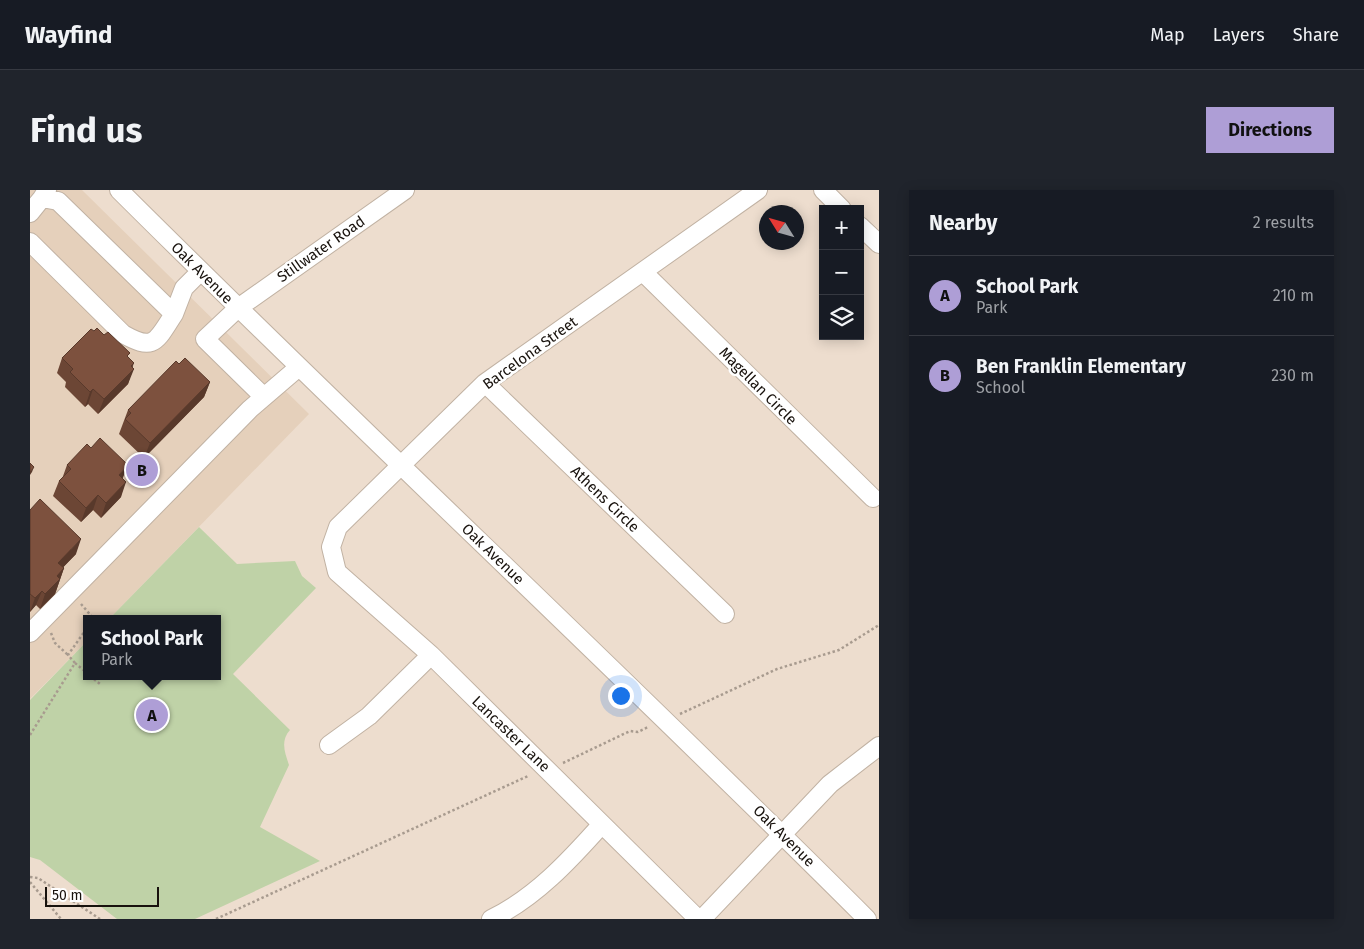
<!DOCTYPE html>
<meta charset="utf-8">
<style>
body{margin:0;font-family:"Fira Sans",sans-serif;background:#20242c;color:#f1f3f6}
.controls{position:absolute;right:15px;top:15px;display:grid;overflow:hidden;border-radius:0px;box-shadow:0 2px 12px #0003}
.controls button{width:45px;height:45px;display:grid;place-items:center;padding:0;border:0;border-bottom:1px solid #363941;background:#171b24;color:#f1f3f6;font:25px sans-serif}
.compass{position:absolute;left:729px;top:15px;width:45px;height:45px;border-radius:50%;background:#171b24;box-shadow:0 2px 12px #0003;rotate:307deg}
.scale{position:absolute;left:15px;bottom:12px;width:114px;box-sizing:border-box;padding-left:5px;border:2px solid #18120d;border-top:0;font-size:14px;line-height:18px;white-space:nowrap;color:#18120d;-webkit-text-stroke:4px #fff;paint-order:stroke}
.you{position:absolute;left:590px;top:505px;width:18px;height:18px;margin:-12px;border:4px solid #fff;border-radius:50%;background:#1a73e8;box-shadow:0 0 0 8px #1a73e833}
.badge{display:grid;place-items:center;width:32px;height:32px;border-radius:50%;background:#ae9ed6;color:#111;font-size:16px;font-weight:700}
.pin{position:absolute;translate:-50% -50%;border:2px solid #fff;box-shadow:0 1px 5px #0006}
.popup{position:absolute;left:53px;top:425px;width:138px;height:65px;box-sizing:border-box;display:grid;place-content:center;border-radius:0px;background:#171b24;filter:drop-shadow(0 1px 4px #0005);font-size:16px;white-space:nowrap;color:#9ea1a6}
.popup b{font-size:19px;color:#f1f3f6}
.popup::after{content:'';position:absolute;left:50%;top:100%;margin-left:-10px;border:10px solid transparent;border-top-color:#171b24}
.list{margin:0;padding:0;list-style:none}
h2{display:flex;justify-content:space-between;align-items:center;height:65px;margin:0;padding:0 20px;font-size:21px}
h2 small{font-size:16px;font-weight:400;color:#9ea1a6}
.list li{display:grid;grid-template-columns:32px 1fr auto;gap:15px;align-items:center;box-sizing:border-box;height:80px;padding:0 20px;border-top:1px solid #363941}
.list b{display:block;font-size:19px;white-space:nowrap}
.list p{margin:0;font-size:16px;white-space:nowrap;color:#9ea1a6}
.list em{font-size:16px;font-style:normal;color:#9ea1a6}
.icon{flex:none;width:28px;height:28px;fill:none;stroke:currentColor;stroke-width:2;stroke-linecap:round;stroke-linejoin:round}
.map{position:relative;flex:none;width:849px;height:729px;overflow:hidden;border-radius:0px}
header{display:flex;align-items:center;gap:30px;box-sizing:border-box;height:70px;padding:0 25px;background:#171b24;border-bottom:1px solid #363941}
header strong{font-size:24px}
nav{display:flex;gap:28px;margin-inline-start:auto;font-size:18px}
.intro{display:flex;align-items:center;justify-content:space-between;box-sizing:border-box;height:120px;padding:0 30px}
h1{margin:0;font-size:35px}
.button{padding:12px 22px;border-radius:0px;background:#ae9ed6;color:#111;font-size:18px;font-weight:700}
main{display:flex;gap:30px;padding:0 30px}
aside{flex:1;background:#171b24;border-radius:0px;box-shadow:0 2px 12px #0003}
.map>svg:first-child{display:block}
.built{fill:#e5d0bb}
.green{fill:#bfd2a7}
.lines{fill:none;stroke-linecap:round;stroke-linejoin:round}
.minor-casing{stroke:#c1b2a3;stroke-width:20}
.path{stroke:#a89b8f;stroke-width:2.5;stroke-dasharray:2.5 2.5;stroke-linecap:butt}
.minor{stroke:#fff;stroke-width:18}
.wall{fill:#6c4635}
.shaded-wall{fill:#58392b}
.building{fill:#7d513e;stroke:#58392b}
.labels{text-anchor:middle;stroke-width:5;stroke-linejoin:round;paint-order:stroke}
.street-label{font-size:15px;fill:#18120d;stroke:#fff}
</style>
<header>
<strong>Wayfind</strong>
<nav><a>Map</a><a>Layers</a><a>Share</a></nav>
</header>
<div class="intro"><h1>Find us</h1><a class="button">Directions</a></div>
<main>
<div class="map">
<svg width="849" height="729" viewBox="0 0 849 729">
<rect width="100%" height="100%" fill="#edddce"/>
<path class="built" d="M 0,0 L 52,0 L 279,224 L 79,429 L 57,429 L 57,451 L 0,509 Z"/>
<path class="green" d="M 169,337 L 207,374 L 265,371 L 272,386 L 286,398 L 203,484 L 260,540 C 250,551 255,563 259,575 L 230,637 L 290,671 L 165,729 L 87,729 L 10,670 L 0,667 L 0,510 L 57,451 L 57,486 L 187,486 L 187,429 L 79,429 Z"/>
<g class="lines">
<defs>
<path id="minor" d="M 17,0 L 12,8 L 28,11 L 144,124 L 154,98 L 171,81
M 89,0 C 336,246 591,483 837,729
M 793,0 L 812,19
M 0,23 L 12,8
M 830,36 L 849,54
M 0,52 L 93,144 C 125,162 126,151 144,124
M 614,83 L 843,308
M 455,193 L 695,424
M 234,207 L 175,149 L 208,118 L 375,0
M 0,443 L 220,219 L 269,177
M 299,555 L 339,526 L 401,465
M 461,729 C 505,708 540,670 572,634
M 668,729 L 401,465 L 307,382 L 301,357 L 308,337 L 455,193 L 728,0
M 672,729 L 800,594 L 849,556"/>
</defs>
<use href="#minor" class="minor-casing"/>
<path class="path" d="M 51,414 L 64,429
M 21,443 L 25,453 L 38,465
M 45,473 L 57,483
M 60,486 L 70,494
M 650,524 L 747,479 L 809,460 L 849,435
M 0,545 L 45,473 L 38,465 L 57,438
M 533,573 L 600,541 L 608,542 L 618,537
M 0,687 L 8,688 L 70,729
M 0,692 L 31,729
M 186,729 L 498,586"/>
<use href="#minor" class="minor"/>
</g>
<path class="wall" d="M 98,167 L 103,177 L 98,194 L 68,224 L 58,214 L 55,217 L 35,197 L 36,192 L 27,183 L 32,168 Z
M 149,174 L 180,192 L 174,207 L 114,268 L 89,244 L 98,220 Z
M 37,275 L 93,289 L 91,307 L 71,328 L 63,320 L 51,332 L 23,306 L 29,291 L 32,289 Z
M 0,320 L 46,364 L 33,377 L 34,378 L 25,404 L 10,419 L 6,415 L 0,422 Z"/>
<path class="shaded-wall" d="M 104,173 L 101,181 L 104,179 L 98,194 L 68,224 L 74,209 Z
M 180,192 L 174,207 L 114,268 L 120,253 Z
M 63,199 L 58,214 L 55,217 L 60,202 Z
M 98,275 L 92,290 L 89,285 Z
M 4,277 L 2,282 L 0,285 L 0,282 Z
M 96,292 L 91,307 L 71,328 L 76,313 Z
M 68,305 L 63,320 L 51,332 L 56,318 Z
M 51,349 L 46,364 L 23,388 L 28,373 Z
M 34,378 L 25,404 L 10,419 L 15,404 L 27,386 Z
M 12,401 L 6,415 L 0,422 L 5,408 Z"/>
<path class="building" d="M 67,138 L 74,145 L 78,142 L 100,163 L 97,166 L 104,173 L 101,176 L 104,179 L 74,209 L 63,199 L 60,202 L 40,182 L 43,179 L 32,168 L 61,139 L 64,141 Z
M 155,168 L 180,192 L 120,253 L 95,229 L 101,223 L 98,220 L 146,171 L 149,174 Z
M 70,248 L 98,275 L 89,285 L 96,292 L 76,313 L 68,305 L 56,318 L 29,291 L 41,279 L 37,275 L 57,254 L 61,258 Z
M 0,273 L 4,277 L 0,282 Z
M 10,309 L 51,349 L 28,373 L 34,378 L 27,386 L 30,389 L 15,404 L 12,401 L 5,408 L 0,404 L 0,320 Z"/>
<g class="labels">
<g class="street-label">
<text transform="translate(291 59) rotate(-35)" y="5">Stillwater Road</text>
<text transform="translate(172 83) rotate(45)" y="5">Oak Avenue</text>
<text transform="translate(500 163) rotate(-36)" y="5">Barcelona Street</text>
<text transform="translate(728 196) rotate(45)" y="5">Magellan Circle</text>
<text transform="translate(575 309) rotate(44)" y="5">Athens Circle</text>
<text transform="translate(463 364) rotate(44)" y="5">Oak Avenue</text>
<text transform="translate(481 544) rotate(44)" y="5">Lancaster Lane</text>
<text transform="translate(754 646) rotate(45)" y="5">Oak Avenue</text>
</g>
</g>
</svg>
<div class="controls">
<button>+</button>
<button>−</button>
<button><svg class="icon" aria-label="layers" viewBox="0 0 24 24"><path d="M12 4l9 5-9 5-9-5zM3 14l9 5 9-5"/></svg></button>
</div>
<svg class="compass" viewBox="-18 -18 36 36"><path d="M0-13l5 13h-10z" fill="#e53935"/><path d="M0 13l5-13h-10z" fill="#9ea1a6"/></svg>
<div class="scale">50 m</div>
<div class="you"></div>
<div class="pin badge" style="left:122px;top:525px">A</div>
<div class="popup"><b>School Park</b>Park</div>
<div class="pin badge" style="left:112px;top:280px">B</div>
</div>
<aside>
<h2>Nearby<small>2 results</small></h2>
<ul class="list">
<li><span class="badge">A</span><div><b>School Park</b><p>Park</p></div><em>210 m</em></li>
<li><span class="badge">B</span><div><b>Ben Franklin Elementary</b><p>School</p></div><em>230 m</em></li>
</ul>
</aside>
</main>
